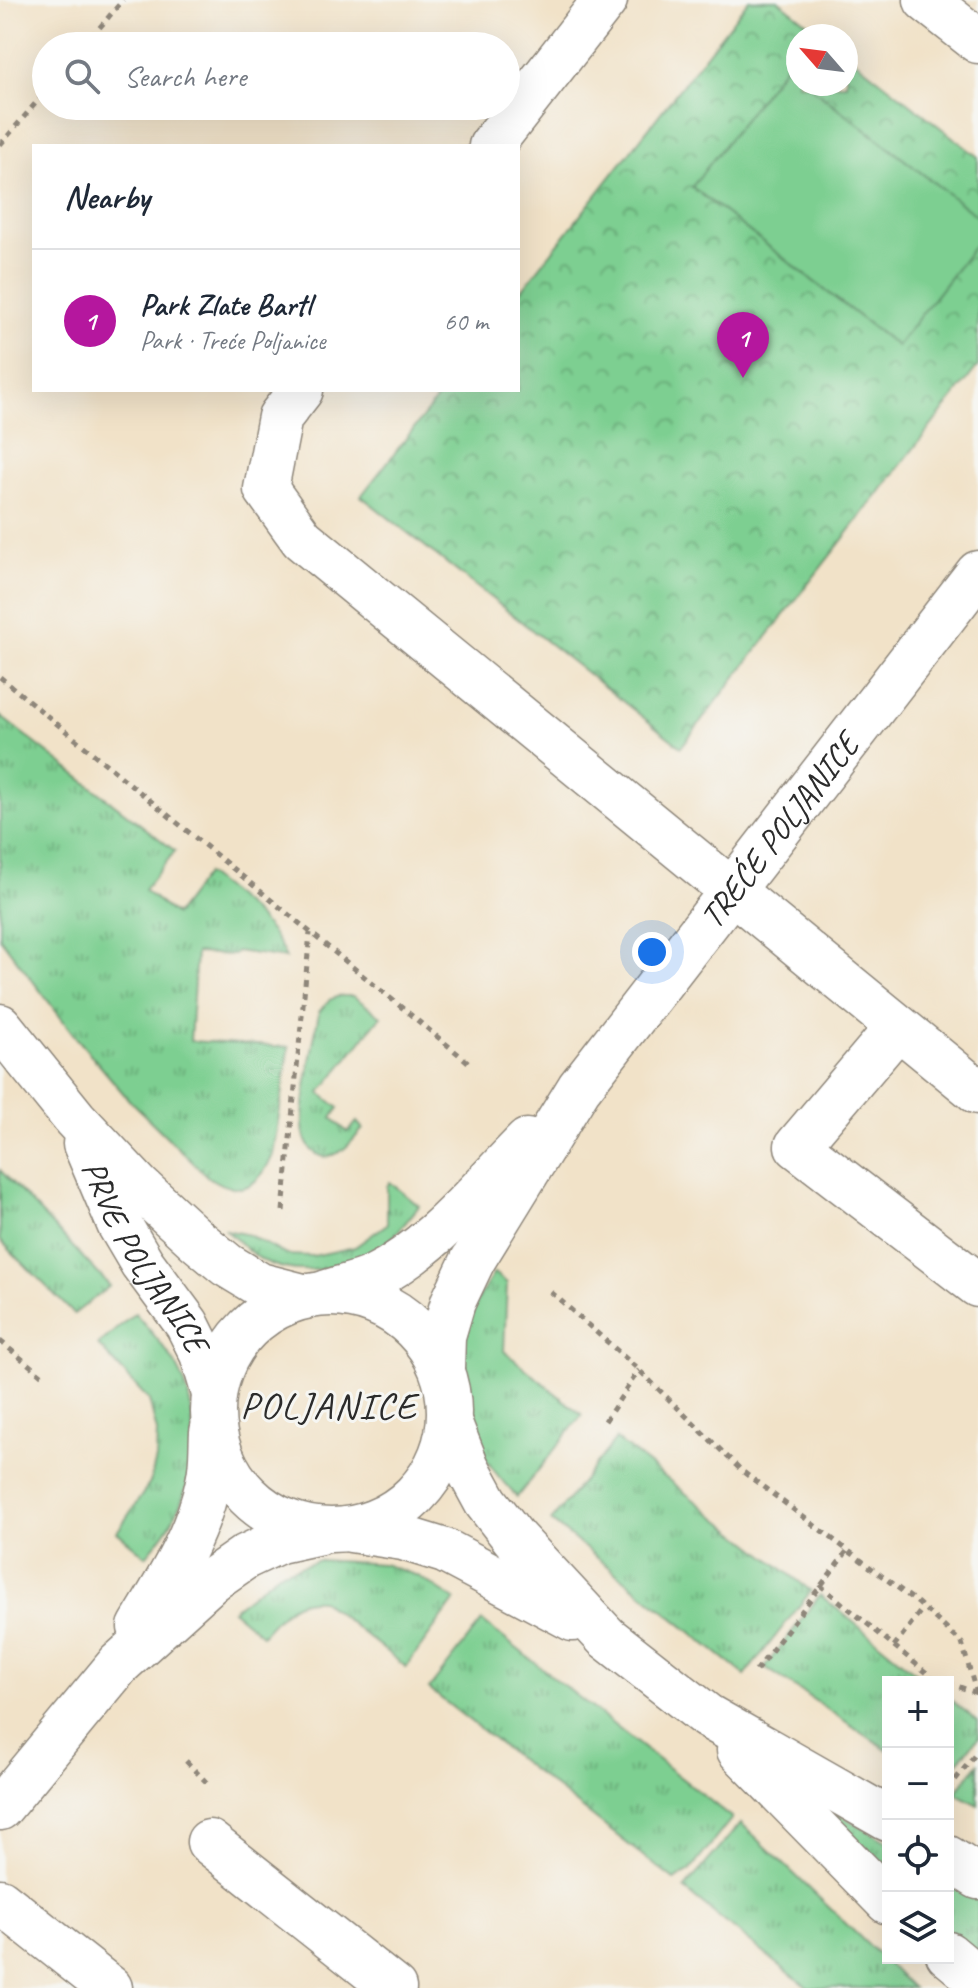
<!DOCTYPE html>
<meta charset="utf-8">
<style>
body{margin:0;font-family:Caveat,sans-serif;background:#f6f6f7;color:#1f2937}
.controls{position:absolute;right:24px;bottom:24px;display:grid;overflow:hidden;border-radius:0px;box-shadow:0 8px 32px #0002}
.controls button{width:72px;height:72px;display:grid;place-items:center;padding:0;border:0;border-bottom:2px solid #e0e1e3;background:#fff;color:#1f2937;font:40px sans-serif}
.compass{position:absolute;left:786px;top:24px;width:72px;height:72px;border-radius:50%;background:#fff;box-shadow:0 8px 32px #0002;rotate:298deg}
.you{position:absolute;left:652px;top:952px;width:28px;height:28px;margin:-20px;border:6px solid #fff;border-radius:50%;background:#1a73e8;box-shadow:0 0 0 12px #1a73e833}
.badge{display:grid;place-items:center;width:52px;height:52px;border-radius:50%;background:#b5179e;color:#fff;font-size:26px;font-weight:700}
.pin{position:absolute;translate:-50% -66px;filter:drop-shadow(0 2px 4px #0008)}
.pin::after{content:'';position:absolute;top:42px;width:28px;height:24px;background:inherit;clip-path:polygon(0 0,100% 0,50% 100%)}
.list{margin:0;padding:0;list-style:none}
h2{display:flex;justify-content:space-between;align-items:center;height:104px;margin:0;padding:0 32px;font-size:34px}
h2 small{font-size:26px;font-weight:400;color:#747a83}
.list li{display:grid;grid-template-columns:52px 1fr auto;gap:24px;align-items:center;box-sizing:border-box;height:144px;padding:0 32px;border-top:2px solid #e0e1e3}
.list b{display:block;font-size:30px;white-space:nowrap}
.list p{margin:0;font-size:26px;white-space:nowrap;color:#747a83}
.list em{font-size:26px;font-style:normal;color:#747a83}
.icon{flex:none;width:44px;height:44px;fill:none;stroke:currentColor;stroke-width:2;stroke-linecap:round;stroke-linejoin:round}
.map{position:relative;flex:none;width:978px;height:1988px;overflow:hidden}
.search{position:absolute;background:#fff;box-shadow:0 8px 32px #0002;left:32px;top:32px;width:488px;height:88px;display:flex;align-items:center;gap:20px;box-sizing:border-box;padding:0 28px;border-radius:44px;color:#747a83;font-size:30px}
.panel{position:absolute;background:#fff;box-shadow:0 8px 32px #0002;left:32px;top:144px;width:488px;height:248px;border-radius:0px}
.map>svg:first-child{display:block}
.grass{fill:url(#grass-tufts);stroke:#547d5e;stroke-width:2}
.park{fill:url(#park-crowns);stroke:#547d5e;stroke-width:2}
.pitch{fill:#7dcf91;stroke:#547d5e;stroke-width:2}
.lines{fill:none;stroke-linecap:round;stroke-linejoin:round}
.minor-casing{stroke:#8e867a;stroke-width:47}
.path{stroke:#8e867a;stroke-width:5;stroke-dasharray:6 6;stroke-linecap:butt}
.minor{stroke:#fff;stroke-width:44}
.labels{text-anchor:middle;stroke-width:6;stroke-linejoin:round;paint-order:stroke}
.street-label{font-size:34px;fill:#2b2b2b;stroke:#f6f6f2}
.quarter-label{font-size:38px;letter-spacing:2px;fill:#2b2b2b;stroke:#f6f6f2}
</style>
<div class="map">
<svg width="978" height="1988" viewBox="0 0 978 1988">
<defs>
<pattern id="grass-tufts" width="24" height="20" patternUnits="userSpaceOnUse" patternTransform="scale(2)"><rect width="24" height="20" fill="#7dcf91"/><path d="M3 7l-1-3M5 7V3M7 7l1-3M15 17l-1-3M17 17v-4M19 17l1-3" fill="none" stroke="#67a877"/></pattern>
<pattern id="park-crowns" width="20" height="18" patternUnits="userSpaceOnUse" patternTransform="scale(2)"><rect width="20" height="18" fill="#7dcf91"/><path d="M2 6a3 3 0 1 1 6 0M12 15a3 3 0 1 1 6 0" fill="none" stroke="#67a877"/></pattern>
</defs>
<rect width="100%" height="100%" fill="#f6f6f2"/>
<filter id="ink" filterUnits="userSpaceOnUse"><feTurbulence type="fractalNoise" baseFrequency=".0125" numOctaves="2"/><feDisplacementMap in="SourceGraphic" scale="16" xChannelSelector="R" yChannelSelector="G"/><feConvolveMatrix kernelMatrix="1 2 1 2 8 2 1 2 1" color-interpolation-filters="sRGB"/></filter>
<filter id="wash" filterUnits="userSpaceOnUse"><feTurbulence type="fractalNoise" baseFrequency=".006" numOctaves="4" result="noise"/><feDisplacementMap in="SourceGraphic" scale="32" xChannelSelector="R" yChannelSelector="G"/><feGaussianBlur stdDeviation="1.8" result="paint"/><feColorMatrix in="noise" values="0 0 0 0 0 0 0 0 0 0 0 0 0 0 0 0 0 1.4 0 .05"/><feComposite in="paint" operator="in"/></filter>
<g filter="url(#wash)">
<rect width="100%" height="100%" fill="#f1e2c8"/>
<path class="grass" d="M 0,716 L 175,851 L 144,890 L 175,915 L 206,874 C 237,899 271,921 286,958 L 236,951 L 234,955 L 196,953 L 190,1041 L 289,1047 L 273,1155 C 258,1188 240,1198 208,1177 L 129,1100 L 75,1036 L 0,938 Z
M 339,996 L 353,996 L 381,1016 L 320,1093 L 339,1108 L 332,1118 L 347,1132 L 357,1122 L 363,1129 C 356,1136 349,1146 341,1151 C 318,1167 302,1145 303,1123 C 304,1086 313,1047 319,1012 L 329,1000 Z
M 0,1170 L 110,1286 L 74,1314 L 0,1240 Z
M 390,1182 L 419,1206 C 410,1217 401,1229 391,1239 C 361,1268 302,1280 264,1261 C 249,1253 238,1241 226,1230 L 249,1235 L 286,1255 L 313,1256 L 355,1247 L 387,1224 L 387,1187 Z
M 494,1273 L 507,1283 L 504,1351 L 582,1415 L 517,1497 C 448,1426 438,1356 494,1273 Z
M 135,1313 C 149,1330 166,1347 177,1367 C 201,1410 197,1479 172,1521 C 165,1534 155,1545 146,1556 L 117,1532 L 150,1483 L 156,1459 L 157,1432 L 149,1400 L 98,1345 Z
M 616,1439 L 811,1591 L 745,1675 L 551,1521 Z
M 319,1560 L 383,1564 L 418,1576 L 455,1600 L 406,1667 L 321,1600 C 292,1597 280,1615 262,1635 L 232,1610 L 279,1573 Z
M 820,1595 L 927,1682 L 888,1682 L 888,1750 L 765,1667 Z
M 482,1621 L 732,1818 L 689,1872 L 674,1880 L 429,1689 Z
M 948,1698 L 978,1721 L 978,1738 L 948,1773 Z
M 978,1764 L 978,1805 L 955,1793 Z
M 815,1801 L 888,1842 L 888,1873 Z
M 741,1823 L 913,1988 L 808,1988 L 684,1889 Z
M 948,1879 L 978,1898 L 978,1952 L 948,1930 Z"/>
<path class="park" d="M 749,0 L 778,0 L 824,36 L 798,36 L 798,84 L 846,84 L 846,53 L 978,157 L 978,366 L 681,747 L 361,496 L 444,390 L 518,390 L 518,295 Z"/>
<path class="pitch" d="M 785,66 L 798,77 L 798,84 L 807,84 L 978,217 L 978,241 L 897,346 L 692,187 Z"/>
</g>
<g filter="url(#ink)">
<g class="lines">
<defs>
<g id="minor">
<path d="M 926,0 L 978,41"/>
<path d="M 491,146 L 605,0"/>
<path d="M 301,390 L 280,417 L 266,489 L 302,539 L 978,1092"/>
<path d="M 0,1026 L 75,1119 L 139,1187 L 198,1241 L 227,1265 L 260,1285 L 303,1296"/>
<path d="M 897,1028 L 797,1146 L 978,1285"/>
<path id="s1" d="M 85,1144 L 119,1224 L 142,1263 L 187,1324 L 202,1354 L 214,1394"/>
<path d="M 327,1292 C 342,1287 360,1284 374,1277 C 434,1247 480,1188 527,1141"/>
<circle cx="331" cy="1412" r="118"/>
<path id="s2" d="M 442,1368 L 443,1336 L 453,1302 L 473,1260 L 579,1088 L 978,573"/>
<path d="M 450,1424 L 467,1467 L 486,1502 L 514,1538 L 606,1637 L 707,1716 L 888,1819"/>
<path d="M 351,1530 L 403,1538 L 445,1551 L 573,1619"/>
<path d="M 140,1627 C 167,1582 198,1534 208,1482 C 212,1466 211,1448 212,1432"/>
<path d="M 739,1750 L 888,1902"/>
<path d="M 0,1808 L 119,1664 L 212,1580 L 245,1557 L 279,1541 L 320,1532"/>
<path d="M 209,1842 L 394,1988"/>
<path d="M 948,1858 L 978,1877"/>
<path d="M 0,1901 L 110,1988"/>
<path d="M 948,1954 L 978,1979"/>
</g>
</defs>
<use href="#minor" class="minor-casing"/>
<path class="path" d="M 84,46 L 123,0
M 0,145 L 46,91
M 0,677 L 468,1062
M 283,1211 L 310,933
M 551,1292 L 639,1370 L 742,1471 L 918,1603 L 962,1643 L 976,1692
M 0,1341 L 44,1377
M 605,1421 L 639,1370
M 820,1585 L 933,1678 L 945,1682
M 894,1646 L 923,1608
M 756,1671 L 848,1550
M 948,1683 L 977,1693
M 186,1761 L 210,1786
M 948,1789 L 978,1751"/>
<use href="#minor" class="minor"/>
</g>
</g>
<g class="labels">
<g class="street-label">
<text dy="12" stroke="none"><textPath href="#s2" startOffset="642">TREĆE POLJANICE</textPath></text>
<text dy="12" stroke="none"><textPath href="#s1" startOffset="128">PRVE POLJANICE</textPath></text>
</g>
<g class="quarter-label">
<text x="329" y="1418">POLJANICE</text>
</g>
</g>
</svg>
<div class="controls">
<button>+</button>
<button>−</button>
<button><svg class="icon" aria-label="locate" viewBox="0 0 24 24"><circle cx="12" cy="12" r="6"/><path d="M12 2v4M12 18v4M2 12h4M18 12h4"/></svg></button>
<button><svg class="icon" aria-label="layers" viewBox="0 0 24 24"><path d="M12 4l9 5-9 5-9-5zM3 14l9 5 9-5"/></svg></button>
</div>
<svg class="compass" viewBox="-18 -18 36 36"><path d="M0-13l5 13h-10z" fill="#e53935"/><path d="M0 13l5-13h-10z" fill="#747a83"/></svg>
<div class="you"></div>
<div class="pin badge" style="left:743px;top:378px">1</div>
<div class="search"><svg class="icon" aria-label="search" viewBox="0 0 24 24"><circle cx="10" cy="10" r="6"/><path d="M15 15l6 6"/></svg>Search here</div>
<section class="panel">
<h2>Nearby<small></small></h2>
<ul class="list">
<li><span class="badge">1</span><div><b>Park Zlate Bartl</b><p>Park · Treće Poljanice</p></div><em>60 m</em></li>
</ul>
</section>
</div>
